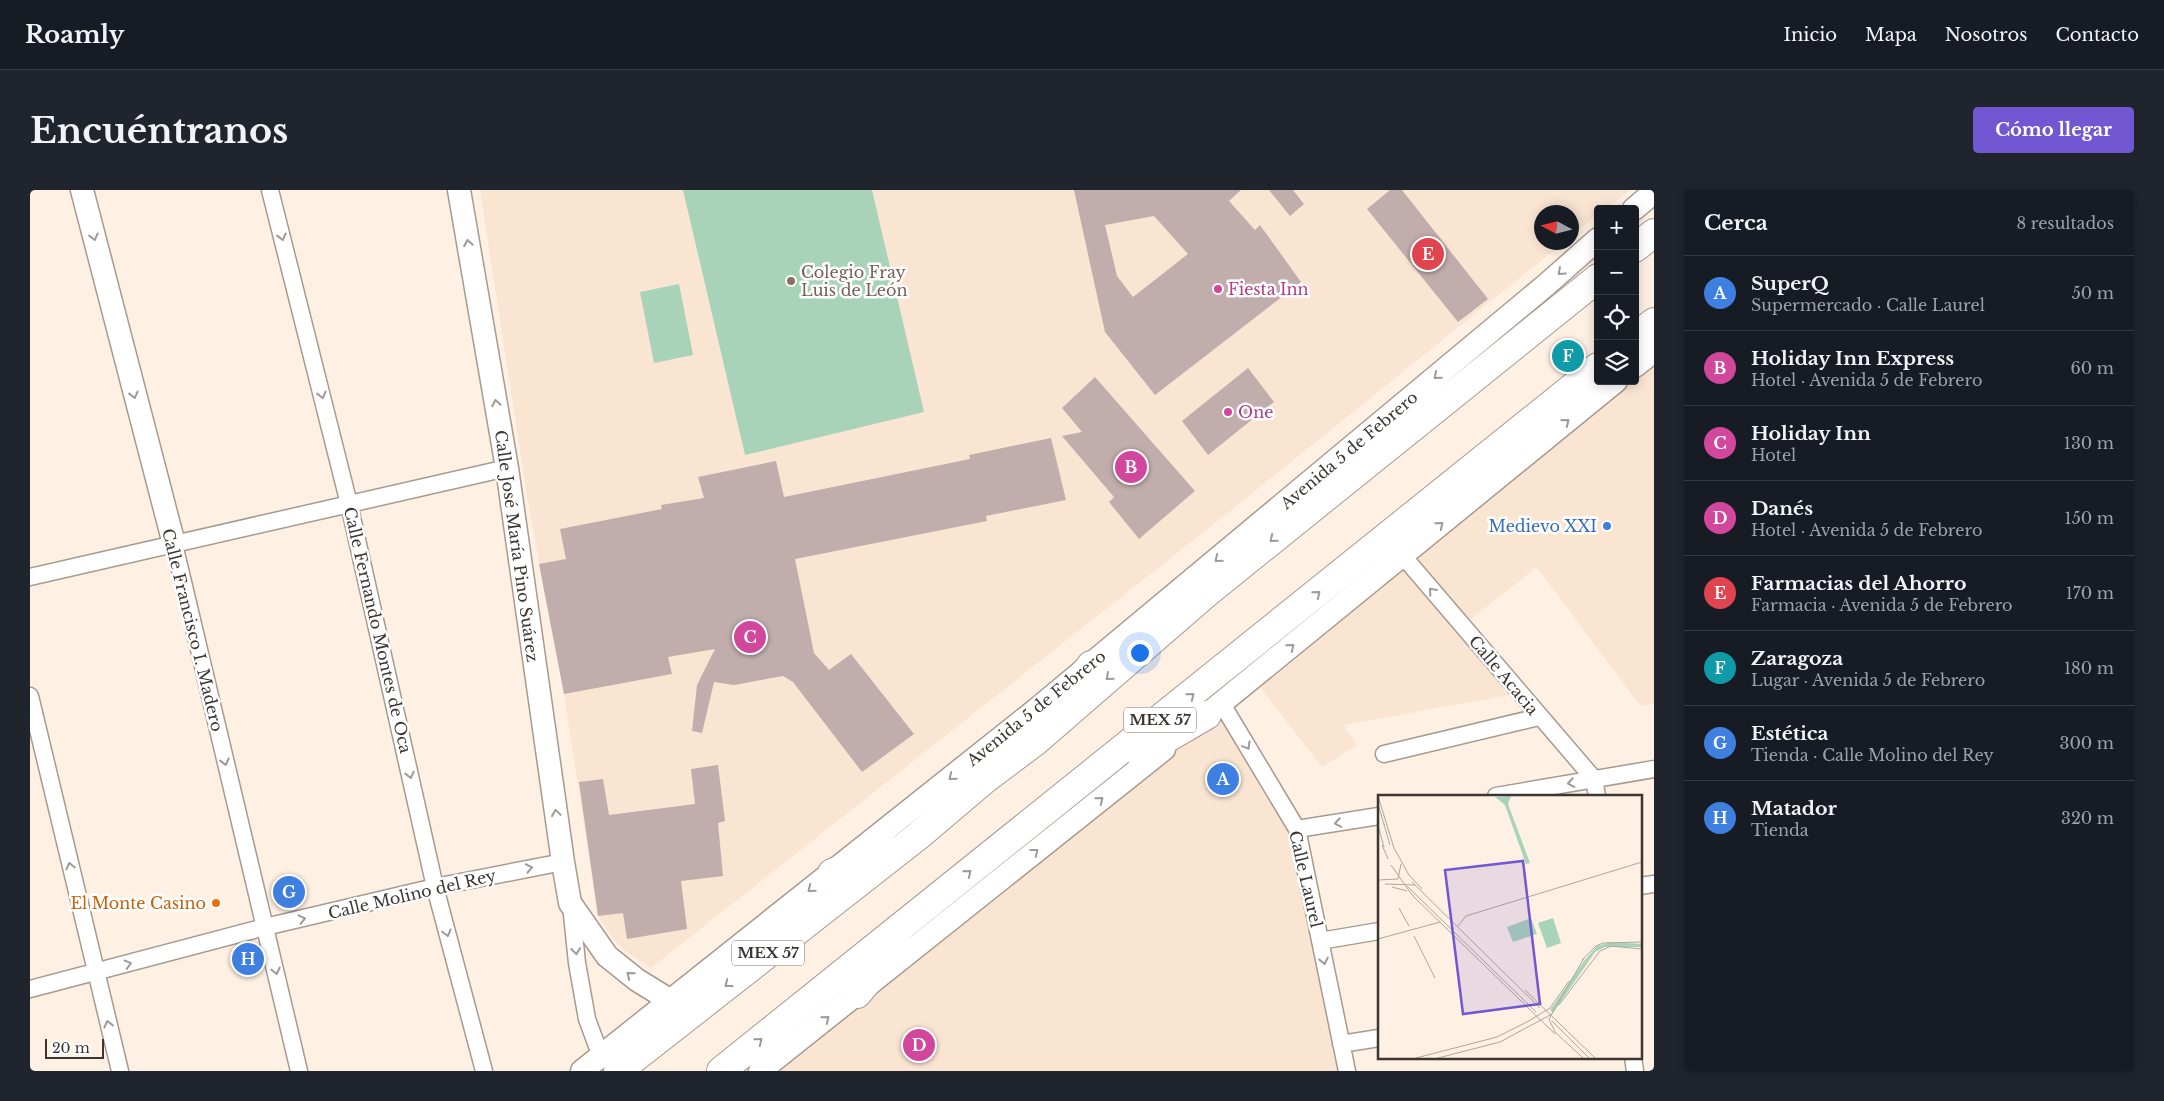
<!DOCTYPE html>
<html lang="es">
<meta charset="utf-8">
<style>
body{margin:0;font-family:"Libre Baskerville",serif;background:#20242c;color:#f1f3f6}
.controls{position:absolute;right:15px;top:15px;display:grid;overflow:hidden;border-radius:5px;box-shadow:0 2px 12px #0003}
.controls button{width:45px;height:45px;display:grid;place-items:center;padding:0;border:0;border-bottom:1px solid #363941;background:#171b24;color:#f1f3f6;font:25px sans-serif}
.compass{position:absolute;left:1504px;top:15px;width:45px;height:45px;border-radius:50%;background:#171b24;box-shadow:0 2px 12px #0003;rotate:277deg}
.scale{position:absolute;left:15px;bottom:12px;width:59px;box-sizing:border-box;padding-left:5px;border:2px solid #3c3632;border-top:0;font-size:14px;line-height:18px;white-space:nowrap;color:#3c3632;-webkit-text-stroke:4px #fff;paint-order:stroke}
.you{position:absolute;left:1109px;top:462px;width:18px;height:18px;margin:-12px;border:4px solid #fff;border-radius:50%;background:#1a73e8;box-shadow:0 0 0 8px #1a73e833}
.badge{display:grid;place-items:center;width:32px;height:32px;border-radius:50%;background:#7158d2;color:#fff;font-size:16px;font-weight:700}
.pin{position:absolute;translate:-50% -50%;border:2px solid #fff;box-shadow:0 1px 5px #0006}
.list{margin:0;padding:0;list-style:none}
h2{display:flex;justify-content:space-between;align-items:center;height:65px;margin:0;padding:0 20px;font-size:21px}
h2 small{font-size:16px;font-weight:400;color:#9ea1a6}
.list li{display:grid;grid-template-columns:32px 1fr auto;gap:15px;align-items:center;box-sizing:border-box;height:75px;padding:0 20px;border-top:1px solid #363941}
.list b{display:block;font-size:19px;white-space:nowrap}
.list p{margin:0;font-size:16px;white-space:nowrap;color:#9ea1a6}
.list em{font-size:16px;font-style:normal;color:#9ea1a6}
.icon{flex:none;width:28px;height:28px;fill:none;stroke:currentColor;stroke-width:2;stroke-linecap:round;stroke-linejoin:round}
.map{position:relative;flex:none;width:1624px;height:881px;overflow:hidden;border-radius:5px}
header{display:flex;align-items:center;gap:30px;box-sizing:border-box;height:70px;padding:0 25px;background:#171b24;border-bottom:1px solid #363941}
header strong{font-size:24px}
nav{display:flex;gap:28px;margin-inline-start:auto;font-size:18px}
.intro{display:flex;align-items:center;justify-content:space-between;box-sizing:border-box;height:120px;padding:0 30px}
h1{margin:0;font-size:35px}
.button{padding:12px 22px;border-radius:5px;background:#7158d2;color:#fff;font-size:18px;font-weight:700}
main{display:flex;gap:30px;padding:0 30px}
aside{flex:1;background:#171b24;border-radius:5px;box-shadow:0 2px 12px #0003}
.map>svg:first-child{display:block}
.built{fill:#fae5d3}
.green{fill:#a8d3b9}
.building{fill:#c1adab;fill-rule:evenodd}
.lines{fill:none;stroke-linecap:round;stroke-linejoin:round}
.street-casing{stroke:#a79a8f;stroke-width:19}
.secondary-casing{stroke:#a79a8f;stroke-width:25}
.highway-casing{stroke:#a79a8f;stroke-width:30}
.street{stroke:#fff;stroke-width:16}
.secondary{stroke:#fff;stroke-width:22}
.highway{stroke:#fff;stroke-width:28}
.oneway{stroke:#9e9a98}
.education-dot{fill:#8d6e63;stroke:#fff;stroke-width:2}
.hotel-dot{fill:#d1479c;stroke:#fff;stroke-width:2}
.shop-dot{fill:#3f7fe0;stroke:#fff;stroke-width:2}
.food-dot{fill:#e8710a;stroke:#fff;stroke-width:2}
.labels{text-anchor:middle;stroke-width:5;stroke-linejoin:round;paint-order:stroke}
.shield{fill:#fff;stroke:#767270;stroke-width:1}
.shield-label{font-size:15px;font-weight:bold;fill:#3c3632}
.education-label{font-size:16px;fill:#785e54;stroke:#fff;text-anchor:start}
.hotel-label{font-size:16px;fill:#b23c85;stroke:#fff;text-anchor:start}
.street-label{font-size:16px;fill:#3c3632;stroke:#fff}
.shop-label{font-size:16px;fill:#366cbe;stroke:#fff;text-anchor:end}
.food-label{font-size:16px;fill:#c56008;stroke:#fff;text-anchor:end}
.inset-road{fill:none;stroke:#b0a69c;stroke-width:1}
.view{fill:#7158d2;fill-opacity:0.15;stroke:#7158d2;stroke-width:2.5}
.inset-edge{fill:none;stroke:#3c3632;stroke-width:2.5}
</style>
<header>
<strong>Roamly</strong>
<nav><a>Inicio</a><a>Mapa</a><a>Nosotros</a><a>Contacto</a></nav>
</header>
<div class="intro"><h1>Encuéntranos</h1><a class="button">Cómo llegar</a></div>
<main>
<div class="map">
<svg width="1624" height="881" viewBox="0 0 1624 881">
<rect width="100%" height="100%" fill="#fef0e3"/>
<path class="built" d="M 450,0 L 1601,0 L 1574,19 L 1568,19 L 1568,24 L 1542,45 L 1542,22 L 1512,22 L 1512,52 L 1533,53 L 1199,322 L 621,778 L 594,760 L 582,747 L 568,726 L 534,504 L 498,312 Z
M 1624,161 L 1624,514 L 1610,516 L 1507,377 L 1432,436 L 1490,503 L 1314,535 L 1327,555 L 1292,577 L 1223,488 L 1586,191 L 1605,191 L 1605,176 Z
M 1192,514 L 1267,639 L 1317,881 L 730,881 Z"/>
<path class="green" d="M 653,0 L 842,0 L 894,222 L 715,265 Z
M 649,94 L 663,165 L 624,173 L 610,102 Z"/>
<path class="building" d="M 1044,0 L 1211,0 L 1199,11 L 1225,40 L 1230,35 L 1271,92 L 1125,205 L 1075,142 ZM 1124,26 L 1158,64 L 1103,107 L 1087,86 L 1075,35 Z
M 1239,0 L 1263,0 L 1274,14 L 1260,26 Z
M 1360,0 L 1372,0 L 1458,109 L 1428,132 L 1337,19 Z
M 1218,178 L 1244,212 L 1178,265 L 1152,231 Z
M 1065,187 L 1165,301 L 1109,349 L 1079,312 L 1084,307 L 1032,246 L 1052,242 L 1032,218 Z
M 1021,248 L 1036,310 L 956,326 L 957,331 L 765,369 L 784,463 L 799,480 L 821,464 L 884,544 L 832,582 L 763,492 L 753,486 L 704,495 L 684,492 L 672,543 L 662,541 L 667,495 L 685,459 L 638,467 L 642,484 L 534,504 L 509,374 L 536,369 L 530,339 L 632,319 L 631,315 L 674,308 L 668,287 L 746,271 L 754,307 L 940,269 L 939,265 Z
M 688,575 L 695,631 L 688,633 L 693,686 L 651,691 L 657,739 L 597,749 L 593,723 L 568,726 L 549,592 L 573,589 L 579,625 L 665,614 L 661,579 Z"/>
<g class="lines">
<defs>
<path id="street" d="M 240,0 L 319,314 L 405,697 L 454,881
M 144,354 L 269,881
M 1373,366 L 1564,589 L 1567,606
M 0,387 L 477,278
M 0,506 L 90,881
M 1192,514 L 1267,639 L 1317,881
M 1354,564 L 1509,527
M 1466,606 L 1624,579
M 1267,639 L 1349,626
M 1610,696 L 1624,694
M 541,715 L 547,773 L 557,829 L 571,867
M 1290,751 L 1349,741
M 0,799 L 235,737 L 405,697 L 533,672
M 1311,854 L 1349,848
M 1603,867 L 1605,881"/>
<path id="secondary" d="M 52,0 L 144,354
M 429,0 L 477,278 L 533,672 L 540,713 L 577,766 L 607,790 L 641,811
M 1604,19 L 1624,2
M 1605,176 L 1624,161
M 1163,536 L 1586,191
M 552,881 L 1007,519 L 1516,95 L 1568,49
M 730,881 L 1134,559"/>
<path id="highway" d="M 1605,58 L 1624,43
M 1605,147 L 1624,132
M 1033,513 L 1061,475
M 1110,564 L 1177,525
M 802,683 L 855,660
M 827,804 L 868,755
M 588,881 L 888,646 L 954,590 L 1006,551 L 1179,401 L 1568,88
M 691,881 L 1568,177"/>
</defs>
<use href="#street" class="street-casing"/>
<use href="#secondary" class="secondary-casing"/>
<use href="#highway" class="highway-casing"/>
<use href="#street" class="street"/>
<use href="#secondary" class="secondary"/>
<use href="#highway" class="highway"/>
</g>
<defs><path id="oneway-chevron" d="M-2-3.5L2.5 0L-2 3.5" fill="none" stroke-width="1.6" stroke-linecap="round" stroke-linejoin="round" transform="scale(1.25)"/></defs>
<g class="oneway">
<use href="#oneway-chevron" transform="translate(64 47) rotate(76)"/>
<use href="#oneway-chevron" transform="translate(252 47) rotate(76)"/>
<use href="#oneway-chevron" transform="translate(438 53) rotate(-100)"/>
<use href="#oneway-chevron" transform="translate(1531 82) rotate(138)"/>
<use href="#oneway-chevron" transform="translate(1407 186) rotate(140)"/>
<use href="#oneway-chevron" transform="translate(104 205) rotate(76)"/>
<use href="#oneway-chevron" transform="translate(292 205) rotate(76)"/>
<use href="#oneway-chevron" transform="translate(466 213) rotate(-100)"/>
<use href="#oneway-chevron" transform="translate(1536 232) rotate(-39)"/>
<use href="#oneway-chevron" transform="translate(1410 335) rotate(-39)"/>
<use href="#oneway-chevron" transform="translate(1243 349) rotate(141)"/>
<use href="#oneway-chevron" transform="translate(1188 369) rotate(140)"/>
<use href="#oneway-chevron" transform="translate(1402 401) rotate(-131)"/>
<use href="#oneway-chevron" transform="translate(1287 404) rotate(-39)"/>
<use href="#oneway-chevron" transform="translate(1261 457) rotate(-39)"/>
<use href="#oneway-chevron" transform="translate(1079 487) rotate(139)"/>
<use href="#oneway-chevron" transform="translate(1161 506) rotate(-39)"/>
<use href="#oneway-chevron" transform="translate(1217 556) rotate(59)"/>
<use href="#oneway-chevron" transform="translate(195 572) rotate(76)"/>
<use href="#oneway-chevron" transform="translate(380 585) rotate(77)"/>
<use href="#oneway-chevron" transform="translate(922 587) rotate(141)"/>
<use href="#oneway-chevron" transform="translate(1541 593) rotate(170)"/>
<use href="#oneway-chevron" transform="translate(1070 610) rotate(-39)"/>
<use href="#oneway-chevron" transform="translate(526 623) rotate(-98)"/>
<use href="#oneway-chevron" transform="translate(1308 633) rotate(170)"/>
<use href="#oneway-chevron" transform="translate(1005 662) rotate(-38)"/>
<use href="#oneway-chevron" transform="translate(40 676) rotate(-103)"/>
<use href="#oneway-chevron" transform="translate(499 678) rotate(-11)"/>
<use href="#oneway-chevron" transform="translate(938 683) rotate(-39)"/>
<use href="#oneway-chevron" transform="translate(781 699) rotate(141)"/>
<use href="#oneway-chevron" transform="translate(272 729) rotate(-13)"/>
<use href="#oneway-chevron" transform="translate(417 743) rotate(75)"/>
<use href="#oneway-chevron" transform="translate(546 761) rotate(84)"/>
<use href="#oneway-chevron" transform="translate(1294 771) rotate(78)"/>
<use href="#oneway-chevron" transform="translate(98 774) rotate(-15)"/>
<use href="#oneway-chevron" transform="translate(246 781) rotate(77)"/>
<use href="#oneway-chevron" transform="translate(600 785) rotate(-141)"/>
<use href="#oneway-chevron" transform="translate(698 794) rotate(142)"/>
<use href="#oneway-chevron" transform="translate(796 829) rotate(-39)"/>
<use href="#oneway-chevron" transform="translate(78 834) rotate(-104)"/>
<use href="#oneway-chevron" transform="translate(729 851) rotate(-39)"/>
</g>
<circle class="education-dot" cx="761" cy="91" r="5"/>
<g class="hotel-dot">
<circle cx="1188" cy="99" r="5"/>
<circle cx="1198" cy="222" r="5"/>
</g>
<circle class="shop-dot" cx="1577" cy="336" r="5"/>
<circle class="food-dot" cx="186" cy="713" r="5"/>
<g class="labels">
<g class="shield">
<rect x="1094" y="517.5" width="72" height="25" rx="4"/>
<rect x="702" y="750.5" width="72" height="25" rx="4"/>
</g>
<g class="shield-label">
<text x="1130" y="535">MEX 57</text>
<text x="738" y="768">MEX 57</text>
</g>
<g class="education-label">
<text x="771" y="88">Colegio Fray<tspan x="771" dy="18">Luis de León</tspan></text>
</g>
<g class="hotel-label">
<text x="1198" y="105">Fiesta Inn</text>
<text x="1208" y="228">One</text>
</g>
<g class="street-label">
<text transform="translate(1319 260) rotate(-40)" y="6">Avenida 5 de Febrero</text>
<text transform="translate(487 356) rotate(82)" y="6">Calle José María Pino Suárez</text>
<text transform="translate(163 440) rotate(76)" y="6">Calle Francisco I. Madero</text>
<text transform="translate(348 440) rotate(77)" y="6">Calle Fernando Montes de Oca</text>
<text transform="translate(1474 485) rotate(50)" y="6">Calle Acacia</text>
<text transform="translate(1006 518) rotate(-39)" y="6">Avenida 5 de Febrero</text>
<text transform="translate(1276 689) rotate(77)" y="6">Calle Laurel</text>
<text transform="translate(382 704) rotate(-13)" y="6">Calle Molino del Rey</text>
</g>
<g class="shop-label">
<text x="1567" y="342">Medievo XXI</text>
</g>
<g class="food-label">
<text x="176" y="719">El Monte Casino</text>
</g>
</g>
<g transform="translate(1348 605)">
<rect width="264" height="264" fill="#fef0e3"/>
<path d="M 153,123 L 159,139 L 135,147 L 129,132 ZM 175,123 L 183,148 L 169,153 L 160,128 Z" fill="#a8d3b9"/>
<path d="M 133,1 L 130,9 L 152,68 L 148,69 L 127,10 L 117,2 ZM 234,147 L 264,149 L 264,152 L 227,152 L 217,157 L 175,218 L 172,215 L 206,166 L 219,151 Z" fill="#a8d3b9"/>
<path class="inset-road" d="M 0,1 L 16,53 L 31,80 L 44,94M 0,9 L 12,50M 0,31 L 6,52M 4,50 L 10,64M 13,70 L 34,100 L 177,239M 0,85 L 20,84 L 23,69M 34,87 L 162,213M 7,89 L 37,90M 29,91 L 158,217M 14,92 L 29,96M 21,113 L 31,131M 80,131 L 88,121 L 264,67M 36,141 L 57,183M 0,144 L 62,127M 204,165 L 218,151 L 225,148 L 264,147M 147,195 L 217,263M 181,210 L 222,156 L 233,151 L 264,154M 174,226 L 211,263M 38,263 L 119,242 L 149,227 L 172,213 L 191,186M 60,263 L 122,247 L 174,219M 205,263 L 177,237 L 171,224 L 206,163"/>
<path class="view" d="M 145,66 L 162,209 L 85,219 L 67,75 Z"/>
<rect width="264" height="264" class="inset-edge"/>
</g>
</svg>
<div class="controls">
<button>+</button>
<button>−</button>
<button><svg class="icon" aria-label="locate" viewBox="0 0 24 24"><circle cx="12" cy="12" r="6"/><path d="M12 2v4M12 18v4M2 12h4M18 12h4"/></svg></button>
<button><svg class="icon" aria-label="layers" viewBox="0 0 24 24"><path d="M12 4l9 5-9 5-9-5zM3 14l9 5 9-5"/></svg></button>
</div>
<svg class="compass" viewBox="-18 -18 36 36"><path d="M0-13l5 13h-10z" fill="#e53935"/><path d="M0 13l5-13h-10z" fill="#9ea1a6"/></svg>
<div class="scale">20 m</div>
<div class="you"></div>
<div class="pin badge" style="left:1193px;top:589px;background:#3f7fe0">A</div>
<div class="pin badge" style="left:1101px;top:277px;background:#d1479c">B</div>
<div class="pin badge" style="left:720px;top:447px;background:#d1479c">C</div>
<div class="pin badge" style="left:889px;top:855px;background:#d1479c">D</div>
<div class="pin badge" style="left:1398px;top:64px;background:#e0444e">E</div>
<div class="pin badge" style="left:1538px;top:166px;background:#0f9aa8">F</div>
<div class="pin badge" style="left:259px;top:702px;background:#3f7fe0">G</div>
<div class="pin badge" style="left:218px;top:769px;background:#3f7fe0">H</div>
</div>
<aside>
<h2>Cerca<small>8 resultados</small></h2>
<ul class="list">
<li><span class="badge" style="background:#3f7fe0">A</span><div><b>SuperQ</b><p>Supermercado · Calle Laurel</p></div><em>50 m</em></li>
<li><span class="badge" style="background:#d1479c">B</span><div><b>Holiday Inn Express</b><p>Hotel · Avenida 5 de Febrero</p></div><em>60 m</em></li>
<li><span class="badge" style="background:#d1479c">C</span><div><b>Holiday Inn</b><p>Hotel</p></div><em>130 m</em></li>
<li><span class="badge" style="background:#d1479c">D</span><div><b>Danés</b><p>Hotel · Avenida 5 de Febrero</p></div><em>150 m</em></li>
<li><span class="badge" style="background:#e0444e">E</span><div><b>Farmacias del Ahorro</b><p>Farmacia · Avenida 5 de Febrero</p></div><em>170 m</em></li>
<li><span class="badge" style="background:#0f9aa8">F</span><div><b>Zaragoza</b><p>Lugar · Avenida 5 de Febrero</p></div><em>180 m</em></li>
<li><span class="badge" style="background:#3f7fe0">G</span><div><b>Estética</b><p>Tienda · Calle Molino del Rey</p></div><em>300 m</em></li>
<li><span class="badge" style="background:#3f7fe0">H</span><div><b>Matador</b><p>Tienda</p></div><em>320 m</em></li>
</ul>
</aside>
</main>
